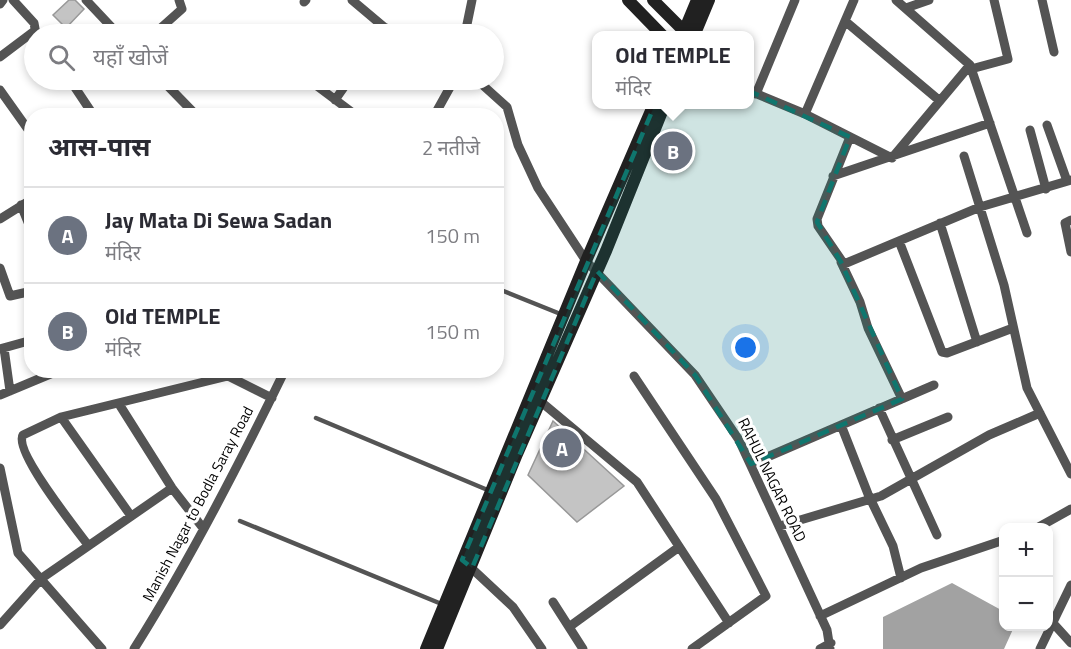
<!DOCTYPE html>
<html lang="hi">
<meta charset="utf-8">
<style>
body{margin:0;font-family:"Titillium Web","Noto Sans Devanagari",sans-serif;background:#f7f7f7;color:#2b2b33}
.controls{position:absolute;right:18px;bottom:18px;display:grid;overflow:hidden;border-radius:12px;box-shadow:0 3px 9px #0003}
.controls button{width:54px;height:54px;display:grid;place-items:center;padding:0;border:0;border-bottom:2px solid #e1e1e2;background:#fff;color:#2b2b33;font:30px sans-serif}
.you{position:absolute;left:746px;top:348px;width:21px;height:21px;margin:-15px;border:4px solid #fff;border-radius:50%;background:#1a73e8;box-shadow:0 0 0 9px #1a73e833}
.badge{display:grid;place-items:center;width:39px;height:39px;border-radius:50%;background:#db2777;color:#fff;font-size:20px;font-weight:700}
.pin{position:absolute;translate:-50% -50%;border:3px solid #fff;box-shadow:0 2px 6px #0006}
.popup{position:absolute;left:592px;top:31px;width:162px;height:78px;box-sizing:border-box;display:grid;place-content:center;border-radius:12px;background:#fff;filter:drop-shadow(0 2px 4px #0005);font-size:20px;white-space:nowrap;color:#7c7c81}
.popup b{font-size:22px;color:#2b2b33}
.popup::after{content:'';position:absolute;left:50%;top:100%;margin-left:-12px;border:12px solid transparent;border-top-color:#fff}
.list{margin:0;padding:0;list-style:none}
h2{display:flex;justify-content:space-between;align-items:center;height:78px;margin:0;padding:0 24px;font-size:26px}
h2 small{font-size:20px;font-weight:400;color:#7c7c81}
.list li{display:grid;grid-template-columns:39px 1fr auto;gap:18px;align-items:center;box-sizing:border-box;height:96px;padding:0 24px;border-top:2px solid #e1e1e2}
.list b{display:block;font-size:22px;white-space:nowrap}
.list p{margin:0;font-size:20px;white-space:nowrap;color:#7c7c81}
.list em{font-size:20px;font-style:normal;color:#7c7c81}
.icon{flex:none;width:33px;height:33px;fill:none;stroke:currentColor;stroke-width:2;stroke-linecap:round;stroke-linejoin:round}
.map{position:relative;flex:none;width:1071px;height:649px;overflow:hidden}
.search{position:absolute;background:#fff;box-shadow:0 3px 9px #0003;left:24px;top:24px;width:480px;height:66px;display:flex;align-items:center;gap:15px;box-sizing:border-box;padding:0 21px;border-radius:33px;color:#7c7c81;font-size:22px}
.panel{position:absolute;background:#fff;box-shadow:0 3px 9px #0003;left:24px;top:108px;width:480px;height:270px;border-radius:24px}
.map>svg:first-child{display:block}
.water{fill:#a2a2a2}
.building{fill:#c4c4c4;stroke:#989898;stroke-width:1.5}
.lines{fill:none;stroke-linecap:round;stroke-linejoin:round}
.lane{stroke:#545454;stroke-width:4.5}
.street{stroke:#545454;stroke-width:9}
.secondary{stroke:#212121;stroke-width:12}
.marked{fill:#0f766e;fill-opacity:0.2;stroke:#0f766e;stroke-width:4.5;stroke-dasharray:12 8;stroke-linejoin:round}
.labels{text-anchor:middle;stroke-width:6;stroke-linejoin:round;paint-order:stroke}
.street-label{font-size:15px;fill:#000;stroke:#fff}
</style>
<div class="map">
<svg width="1071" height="649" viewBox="0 0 1071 649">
<rect width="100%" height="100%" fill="#fff"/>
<path class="water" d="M 952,583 L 1003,611 L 1004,626 L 1014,627 L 1004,649 L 883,649 L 883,617 Z"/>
<path class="building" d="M 69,0 L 75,0 L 84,9 L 66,28 L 53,15 Z
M 553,421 L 624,486 L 577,522 L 528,475 Z"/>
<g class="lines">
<path class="lane" d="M 496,288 L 563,315
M 316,418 L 490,491
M 240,521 L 444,605"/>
<path class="street" d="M 13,0 L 34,23 L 36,34
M 86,0 L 118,34
M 352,0 L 384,27 L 379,34
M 896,0 L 970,65 L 1027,233
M 1042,0 L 1054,52
M 304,2 L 306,0
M 0,4 L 3,0
M 906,8 L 929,0
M 845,21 L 940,101
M 384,27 L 398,34
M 100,34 L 109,26
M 154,34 L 182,9 L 179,0
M 465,34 L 472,0
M 0,57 L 33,32
M 971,69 L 1008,59 L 994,0
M 70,80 L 94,116
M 162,80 L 197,116
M 309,80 L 357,116
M 477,80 L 507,107 L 518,145 L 538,188 L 586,261 L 695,375 L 739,440 L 827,630 L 830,649
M 0,90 L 32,135
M 750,91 L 805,114 L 892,158 L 970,65
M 756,94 L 795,0
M 335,100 L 349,80
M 805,114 L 854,0
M 434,116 L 454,80
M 1047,125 L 1067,181
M 1030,130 L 1046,189
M 850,137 L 817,219 L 818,226 L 844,264 L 980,207 L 1071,180
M 964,156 L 1004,285 L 1027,388 L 1071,474
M 833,176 L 990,123
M 21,205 L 32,232
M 0,219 L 32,199
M 1071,220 L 1065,223 L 1071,252
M 940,223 L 977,342
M 899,241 L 942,352 L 947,353 L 1013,328
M 841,262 L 860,302 L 868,328 L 902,399
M 0,268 L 10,296 L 32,291
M 4,348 L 10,391
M 0,349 L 32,340
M 634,376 L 716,499 L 766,596 L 692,649
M 0,395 L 60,370
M 540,401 L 637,482 L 729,623
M 119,404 L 172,488 L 203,528
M 879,408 L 937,535
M 61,417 L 131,516
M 841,425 L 868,494 L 893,546 L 901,578
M 892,440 L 948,417
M 751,464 L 934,385
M 0,468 L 18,553 L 102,649
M 780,526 L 881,496 L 989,435 L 1040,413
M 1037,528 L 1071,509
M 88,545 C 76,529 13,450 23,435 L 61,417 L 228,376 L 272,398
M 467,564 L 513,607 L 542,649
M 553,602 L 583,649
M 820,616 L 921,568 L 1004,540
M 1052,622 L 1071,643
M 0,625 L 42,578 L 172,488
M 569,627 L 679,547
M 134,649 C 190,560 239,465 285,370
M 820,649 L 831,643
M 1040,649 L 1071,585"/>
<path class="secondary" d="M 628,0 L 663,36
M 653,0 L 684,31
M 682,36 L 697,0
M 694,36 L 709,0
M 426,649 L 586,261 L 654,104
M 437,649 L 517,454 L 606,251 L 665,104"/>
</g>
<path class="marked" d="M 675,57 L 850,137 L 817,222 L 841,262 L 902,399 L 751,464 L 695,375 L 597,271 L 472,568 L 462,560 Z"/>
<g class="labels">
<g class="street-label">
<text transform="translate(772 480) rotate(64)" y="5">RAHUL NAGAR ROAD</text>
<text transform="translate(198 504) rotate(-62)" y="5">Manish Nagar to Bodla Saray Road</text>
</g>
</g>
</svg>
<div class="controls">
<button>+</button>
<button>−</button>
</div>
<div class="you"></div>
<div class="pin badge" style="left:562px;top:448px;background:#6b7280">A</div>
<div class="pin badge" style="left:673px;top:151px;background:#6b7280">B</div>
<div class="popup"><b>Old TEMPLE</b>मंदिर</div>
<div class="search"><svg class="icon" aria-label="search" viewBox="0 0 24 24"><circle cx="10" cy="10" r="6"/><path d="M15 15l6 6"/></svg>यहाँ खोजें</div>
<section class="panel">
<h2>आस-पास<small>2 नतीजे</small></h2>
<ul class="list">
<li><span class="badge" style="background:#6b7280">A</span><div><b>Jay Mata Di Sewa Sadan</b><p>मंदिर</p></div><em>150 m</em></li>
<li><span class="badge" style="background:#6b7280">B</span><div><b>Old TEMPLE</b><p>मंदिर</p></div><em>150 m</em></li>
</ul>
</section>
</div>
